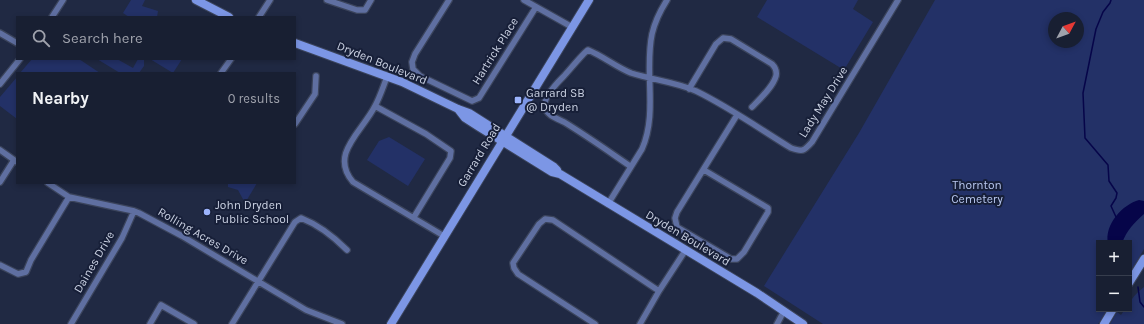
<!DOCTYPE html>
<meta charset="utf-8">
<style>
body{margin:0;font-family:Karla,sans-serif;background:#252c3e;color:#f1f3f6}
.controls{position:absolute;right:12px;bottom:12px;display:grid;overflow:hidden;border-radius:0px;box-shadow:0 2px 6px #0003}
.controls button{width:36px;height:36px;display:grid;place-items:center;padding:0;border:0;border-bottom:1px solid #363d4d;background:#181f32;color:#f1f3f6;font:20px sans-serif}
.compass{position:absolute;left:1048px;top:12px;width:36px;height:36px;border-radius:50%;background:#181f32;box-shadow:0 2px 6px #0003;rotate:49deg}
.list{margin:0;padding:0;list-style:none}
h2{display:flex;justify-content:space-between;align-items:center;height:52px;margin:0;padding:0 16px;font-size:17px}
h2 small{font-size:13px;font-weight:400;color:#9fa2ac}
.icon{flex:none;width:22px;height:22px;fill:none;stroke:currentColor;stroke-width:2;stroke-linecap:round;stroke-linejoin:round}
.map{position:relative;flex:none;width:1144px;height:324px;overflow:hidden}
.search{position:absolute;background:#181f32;box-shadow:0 2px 6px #0003;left:16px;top:16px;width:280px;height:44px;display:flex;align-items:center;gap:10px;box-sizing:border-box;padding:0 14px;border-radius:0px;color:#9fa2ac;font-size:15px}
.panel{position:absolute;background:#181f32;box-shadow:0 2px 6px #0003;left:16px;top:72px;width:280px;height:112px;border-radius:0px}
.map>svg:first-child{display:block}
.green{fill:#233167;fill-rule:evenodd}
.water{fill:#060549}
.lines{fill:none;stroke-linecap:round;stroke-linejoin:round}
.stream{stroke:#060549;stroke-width:1.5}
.street-casing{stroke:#3b445c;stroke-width:8}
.secondary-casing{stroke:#3b445c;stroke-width:10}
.street{stroke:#5f6fa1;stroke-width:5.5}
.secondary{stroke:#7c96e5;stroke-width:8}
.poi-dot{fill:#9cb4fd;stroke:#171f38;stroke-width:1.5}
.labels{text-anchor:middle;stroke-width:4;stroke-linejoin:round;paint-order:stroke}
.street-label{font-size:12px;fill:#cad1e2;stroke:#171f38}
.poi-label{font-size:12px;fill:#cad1e2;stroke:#171f38;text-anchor:start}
.park-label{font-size:12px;fill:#b8c7ef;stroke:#171f38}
</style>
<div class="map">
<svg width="1144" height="324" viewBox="0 0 1144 324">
<rect width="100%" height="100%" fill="#202943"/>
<path class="green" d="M 131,0 L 145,0 L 142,6 L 158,11 L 157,17 L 129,17 L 123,13 Z
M 767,0 L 858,0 L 853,9 L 873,22 L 844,70 L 757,17 Z
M 935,0 L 1144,0 L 1144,249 L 1129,274 L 1129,243 L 1099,243 L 1099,309 L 1108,309 L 1098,324 L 823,324 L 764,286 L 859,133 ZM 1054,18 L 1078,18 L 1078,42 L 1054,42 Z
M 32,59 L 79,59 L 100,73 L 20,73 Z
M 97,59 L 117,59 L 133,68 L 138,59 L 144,59 L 144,66 L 139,73 L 120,73 Z
M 150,59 L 182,59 L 173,73 Z
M 17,77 L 17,119 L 0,106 L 0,97 Z
M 389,137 L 425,159 L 408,186 L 367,160 L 379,141 Z
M 226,183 L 257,183 L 245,203 L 238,190 L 228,187 L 228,184 Z
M 1144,287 L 1144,324 L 1110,324 L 1117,312 L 1121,315 L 1125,309 L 1129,309 C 1129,299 1137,293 1144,287 Z"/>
<path class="water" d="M 1139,200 L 1144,201 L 1144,214 C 1134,223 1127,230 1122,243 L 1108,243 C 1104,225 1123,204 1139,200 Z"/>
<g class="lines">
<path class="stream" d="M 1111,0 L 1110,3 L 1103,12 L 1096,29 L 1083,93 L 1085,138 L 1108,165 L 1109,181 L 1117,193 L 1116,198 L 1111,206 L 1116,217
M 1138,287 L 1140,302 L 1144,307"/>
<defs>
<path id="street" d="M 327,0 L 357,10 L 365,10 L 371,0
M 449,0 L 415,54 L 412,62 L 413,69 L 420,76 L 472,101 L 479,98 L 536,7
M 524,0 L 572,27
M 52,17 L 63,0
M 259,17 L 270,0
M 0,33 L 17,43
M 221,73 L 231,59
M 387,77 C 383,87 380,97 375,106 C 362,132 329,154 353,182 L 444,236
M 0,84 L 20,59
M 689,89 L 716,44 L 723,38 L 731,39 L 772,64 C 775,67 777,71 776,76 C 773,87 760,99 752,107
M 375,106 L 426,134 L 451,151 L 450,158 L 414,217
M 295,124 L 315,94 L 316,76
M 0,150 L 17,162
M 630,166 C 608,151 587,136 564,122 C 558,119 546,115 545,107 C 543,98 557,83 563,77 C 568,72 584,52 588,50 C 603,56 616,67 631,73 C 653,80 676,82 696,91 C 729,107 760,129 791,148 C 803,152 804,151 812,142 L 898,0
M 704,170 L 768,208 L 768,212 L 744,252 L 737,259 L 731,259 L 677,227 L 675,218 L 677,212 L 737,115
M 0,182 L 14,160
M 48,183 L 69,197 L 134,211 L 139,213 L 182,236 L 306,310 L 342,324
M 608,204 L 642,149 C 658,113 644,71 652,34 C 655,21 660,11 667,0
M 0,265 L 18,274 L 26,272 L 31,260 L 69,197
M 71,324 L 122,238 L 134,211
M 150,324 L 161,305 L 194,324
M 232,324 L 295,222 L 301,218 C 319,225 333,236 347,250
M 595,324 L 518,274 L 514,268 L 513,263 L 539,224 L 545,219 L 553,220 L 659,291
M 640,324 L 659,291 L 685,251
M 777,324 L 784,311"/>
<path id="secondary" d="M 196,0 L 229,17
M 295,43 L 402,82 L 458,109 L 469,113 L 554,167 L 557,170
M 458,109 L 465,118 L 479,127 L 552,172 L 560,174 L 757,293 L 803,324
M 1129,283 L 1144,259
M 391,324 L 589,0
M 1104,324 L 1113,309"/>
</defs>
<use href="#street" class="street-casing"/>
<use href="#secondary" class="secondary-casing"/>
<use href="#street" class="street"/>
<use href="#secondary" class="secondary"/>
</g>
<g class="poi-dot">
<rect x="514" y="96" width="8" height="8" rx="2"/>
<circle cx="207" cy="212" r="4"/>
</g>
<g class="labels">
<g class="street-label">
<text transform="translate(495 51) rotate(-58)" y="4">Hartrick Place</text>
<text transform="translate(382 63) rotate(22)" y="4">Dryden Boulevard</text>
<text transform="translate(823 102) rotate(-58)" y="4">Lady May Drive</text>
<text transform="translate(479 155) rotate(-59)" y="4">Garrard Road</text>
<text transform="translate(203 236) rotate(30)" y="4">Rolling Acres Drive</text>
<text transform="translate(688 238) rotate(31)" y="4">Dryden Boulevard</text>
<text transform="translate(94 262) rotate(-60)" y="4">Daines Drive</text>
</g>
<g class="poi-label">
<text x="526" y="97">Garrard SB<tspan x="526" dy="14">@ Dryden</tspan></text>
<text x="215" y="209">John Dryden<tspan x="215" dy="14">Public School</tspan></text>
</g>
<g class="park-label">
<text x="977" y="189">Thornton<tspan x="977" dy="14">Cemetery</tspan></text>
</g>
</g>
</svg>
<div class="controls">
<button>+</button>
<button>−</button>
</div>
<svg class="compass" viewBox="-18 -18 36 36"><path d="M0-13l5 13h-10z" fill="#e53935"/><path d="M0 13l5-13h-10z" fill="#9fa2ac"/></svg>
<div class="search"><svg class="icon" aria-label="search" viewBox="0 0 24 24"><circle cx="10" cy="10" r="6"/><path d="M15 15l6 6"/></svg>Search here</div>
<section class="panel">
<h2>Nearby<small>0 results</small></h2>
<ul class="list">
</ul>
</section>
</div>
